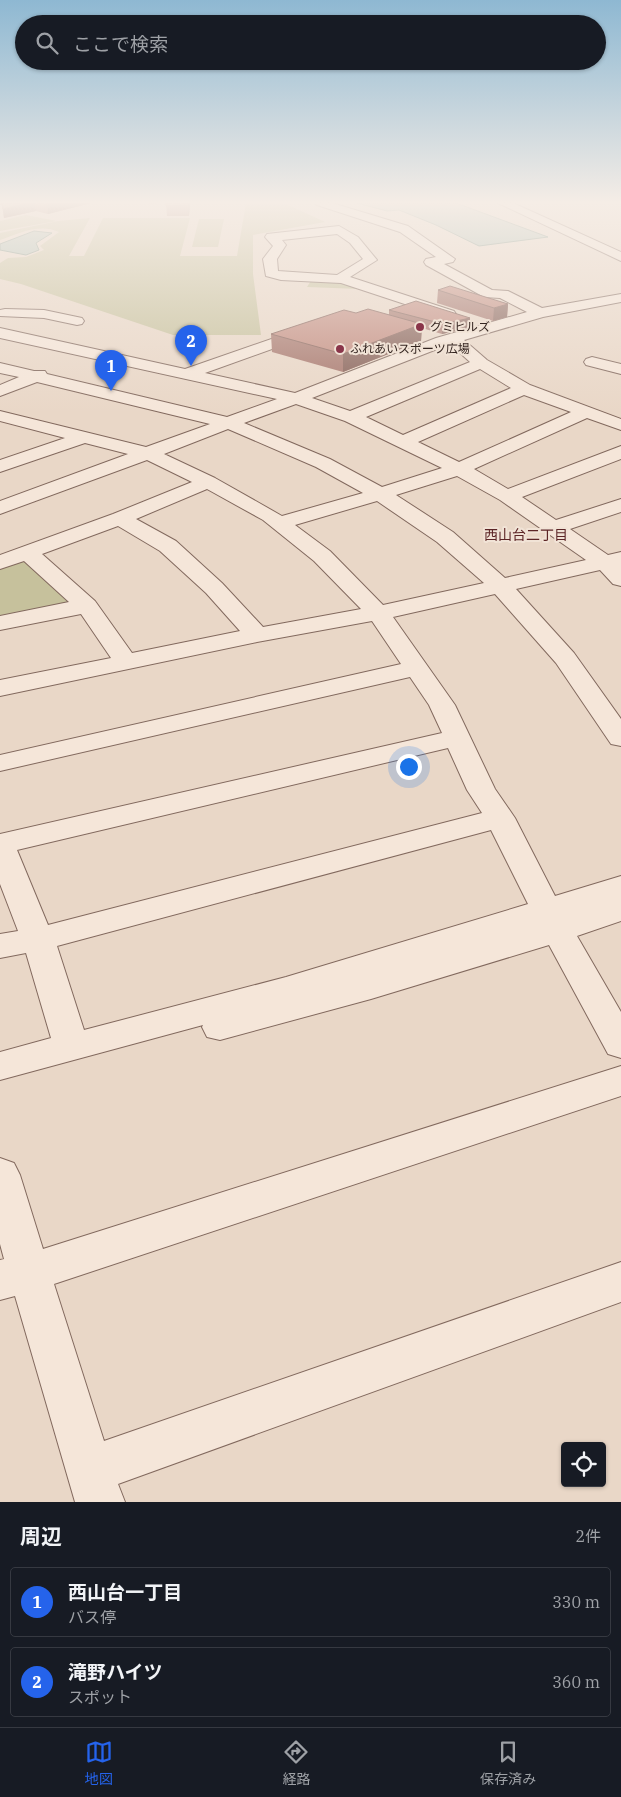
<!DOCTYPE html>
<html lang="ja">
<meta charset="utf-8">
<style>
body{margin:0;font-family:"IBM Plex Serif","Noto Sans JP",serif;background:#242831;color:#f1f3f6}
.controls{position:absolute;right:15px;bottom:15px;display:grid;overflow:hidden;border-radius:5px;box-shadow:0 1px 4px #0004}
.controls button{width:45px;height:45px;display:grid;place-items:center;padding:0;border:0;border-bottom:1px solid #363941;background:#171b24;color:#f1f3f6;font:25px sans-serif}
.you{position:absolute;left:408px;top:766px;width:18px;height:18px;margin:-12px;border:4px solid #fff;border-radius:50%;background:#1a73e8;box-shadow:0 0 0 8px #1a73e833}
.badge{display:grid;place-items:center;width:32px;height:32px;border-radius:50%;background:#2563eb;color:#fff;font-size:16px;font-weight:700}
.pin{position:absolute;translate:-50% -41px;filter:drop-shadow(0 1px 2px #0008)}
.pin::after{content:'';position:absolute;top:26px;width:18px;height:15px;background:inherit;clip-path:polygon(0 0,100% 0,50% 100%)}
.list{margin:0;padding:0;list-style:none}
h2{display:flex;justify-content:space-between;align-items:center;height:65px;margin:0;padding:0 20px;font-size:21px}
h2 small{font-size:16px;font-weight:400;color:#9ea1a6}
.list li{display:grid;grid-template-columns:32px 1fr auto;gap:15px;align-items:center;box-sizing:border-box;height:70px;margin:0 10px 10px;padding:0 10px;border:1px solid #363941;border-radius:5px}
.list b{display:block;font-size:19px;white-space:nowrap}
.list p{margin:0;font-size:16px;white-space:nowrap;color:#9ea1a6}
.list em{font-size:16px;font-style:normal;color:#9ea1a6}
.icon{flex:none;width:28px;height:28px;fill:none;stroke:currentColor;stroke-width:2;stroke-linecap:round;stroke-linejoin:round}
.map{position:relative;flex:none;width:621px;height:1502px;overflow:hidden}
.search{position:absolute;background:#171b24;box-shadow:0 1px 4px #0004;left:15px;right:15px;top:15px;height:55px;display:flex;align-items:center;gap:12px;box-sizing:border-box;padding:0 18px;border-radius:28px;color:#9ea1a6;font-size:19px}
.sheet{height:225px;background:#171b24}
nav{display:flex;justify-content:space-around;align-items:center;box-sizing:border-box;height:70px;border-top:1px solid #363941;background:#171b24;font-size:14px;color:#9ea1a6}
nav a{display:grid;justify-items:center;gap:2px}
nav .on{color:#2563eb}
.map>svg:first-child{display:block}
.green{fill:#c6c19c}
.water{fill:#a8bdb2;stroke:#6f8a7d}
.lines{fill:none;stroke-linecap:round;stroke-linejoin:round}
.minor-casing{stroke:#82695e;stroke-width:2}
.minor{fill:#f5e6d9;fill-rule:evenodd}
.wall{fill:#a8796f}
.shaded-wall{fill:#88635a}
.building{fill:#c38d81;stroke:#88635a}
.poi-dot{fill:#8a354a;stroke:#f1e3d6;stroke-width:2}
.labels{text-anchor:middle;stroke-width:4;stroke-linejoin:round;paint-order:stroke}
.far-poi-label{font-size:12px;fill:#342520;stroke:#f1e3d6;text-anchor:start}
.far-neighbourhood-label{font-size:14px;fill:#5c2526;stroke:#f1e3d6}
</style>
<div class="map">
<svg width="621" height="1502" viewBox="0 0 621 1502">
<rect width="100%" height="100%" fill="#e9d7c7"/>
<path class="green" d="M 246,203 L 284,203 L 325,222 L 253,235 L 253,274 L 261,335 L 173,335 L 21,284 L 0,279 L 0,263 L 8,258 L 26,257 L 44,250 L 40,246 L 59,232 C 40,223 19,233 0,240 L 0,233 L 58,221 L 90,218 L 69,256 L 84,256 L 103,218 L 190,218 L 180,256 L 237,256 Z
M 26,215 L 57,221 L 0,231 L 0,221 Z
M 199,219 L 224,219 L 218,247 L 192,247 Z
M 312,279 L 342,281 L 360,289 L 307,287 Z
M 25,558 L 76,601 L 0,619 L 0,566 Z"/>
<path class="water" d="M 357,203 L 456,203 L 548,237 L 479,246 L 436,225 L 399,210 L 387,211 Z
M 34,231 L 52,233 L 36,243 L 39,250 L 26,255 L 0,250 L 0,244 Z"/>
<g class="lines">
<defs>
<path id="minor" d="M 315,203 L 332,203 L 408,226 L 455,259 L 453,262 L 444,264 L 492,290 L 508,291 L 542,308 L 621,294 L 621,302 L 543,317 L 464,340 L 487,360 L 530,385 L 621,419 L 621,430 L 587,418 L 474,469 L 508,489 L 621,446 L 621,459 L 522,497 L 556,520 L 621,499 L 621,512 L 570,529 L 608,555 L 621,552 L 621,586 L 613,584 L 600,570 L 516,589 L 574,653 L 621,719 L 621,746 L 611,744 L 556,663 L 495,594 L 393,617 L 455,705 L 495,789 L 515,818 L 555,896 L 621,876 L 621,921 L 577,936 L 621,1012 L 621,1058 L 608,1054 L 549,945 L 371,999 L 220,1040 L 207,1037 L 202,1027 L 203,1025 L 0,1080 L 0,1052 L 51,1038 L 26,953 L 0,958 L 0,934 L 18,931 L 0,884 L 0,834 L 442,733 L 429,705 L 410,677 L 0,771 L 0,755 L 401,664 L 372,621 L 257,642 L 0,696 L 0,680 L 111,658 L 81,614 L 0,630 L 0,616 L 69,602 L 24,561 L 0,569 L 0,555 L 113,514 L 192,482 L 147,460 L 0,514 L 0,501 L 128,454 L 85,443 L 0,472 L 0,460 L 65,438 L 0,421 L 0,411 L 146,447 L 210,424 L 37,382 L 0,396 L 0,385 L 19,377 L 0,373 L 0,363 L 34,371 L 45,371 L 47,374 L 227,417 L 277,399 L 0,338 L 0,328 L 185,369 L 306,327 L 311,329 L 314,332 L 311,335 L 205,373 L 295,393 L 436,338 L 527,312 L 500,298 L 484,297 L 426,265 L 424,262 L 426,259 L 436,257 L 400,232 L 317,205 ZM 450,344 L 470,362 L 350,411 L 312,398 ZM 480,369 L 511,388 L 403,435 L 366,417 ZM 524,395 L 571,412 L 459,462 L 418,442 ZM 296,404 L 345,421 L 442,468 L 382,487 L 330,459 L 244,423 ZM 228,429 L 316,467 L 363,493 L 282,516 L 215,478 L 164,454 ZM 457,476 L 500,500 L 586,560 L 505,578 L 453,532 L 396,495 ZM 207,489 L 263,520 L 314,561 L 361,609 L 263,627 L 222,583 L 176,541 L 136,519 ZM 377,501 L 437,542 L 484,583 L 383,605 L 330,551 L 295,525 ZM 118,526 L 160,551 L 206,593 L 240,631 L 132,653 L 95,601 L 42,554 ZM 448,748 L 467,790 L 482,813 L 48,925 L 17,850 ZM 491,830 L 528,904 L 286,977 L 84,1030 L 57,946 Z
M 498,203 L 513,203 L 621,252 L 621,261 Z
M 339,226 L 358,237 L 377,260 L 350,277 L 454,311 L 456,314 L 454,317 L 444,317 L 341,283 L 281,280 L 266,276 L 263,259 L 273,246 L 265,237 L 267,234 ZM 337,234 L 350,243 L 363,259 L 337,275 L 278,271 L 277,259 L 286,245 L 282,240 Z
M 5,309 L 44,310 L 82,318 L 84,321 L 82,324 L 77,325 L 44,318 L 0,316 L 0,310 Z
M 592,357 L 621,364 L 621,374 L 586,365 L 584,362 L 586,359 Z
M 621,1066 L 621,1096 L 54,1284 L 104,1441 L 621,1262 L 621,1302 L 118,1484 L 125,1502 L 75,1502 L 15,1296 L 0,1300 L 0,1260 L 4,1259 L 0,1244 L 0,1158 L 14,1163 L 20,1175 L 43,1249 Z"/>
</defs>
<use href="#minor" class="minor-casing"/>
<use href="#minor" class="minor"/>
</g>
<path class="wall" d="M 0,203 L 91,203 L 48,214 L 36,211 L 4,218 L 2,205 L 0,205 Z
M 148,203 L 190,203 L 189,216 L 167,216 L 166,203 L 148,204 Z
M 438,290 L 508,304 L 507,317 L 493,321 L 437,303 Z
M 389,310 L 470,318 L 469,328 L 442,334 L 422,328 L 421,341 L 343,372 L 272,352 L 271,334 L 356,313 L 389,315 Z"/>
<path class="shaded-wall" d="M 30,203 L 35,203 L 36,211 L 4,218 L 3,209 Z
M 55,203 L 91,203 L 48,214 L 47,205 Z
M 189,203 L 190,203 L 189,216 L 188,205 Z
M 508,304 L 507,317 L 493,321 L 494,308 Z
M 470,318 L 469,328 L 442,334 L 443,324 Z
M 422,324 L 421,341 L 343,372 L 343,354 Z"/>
<path class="building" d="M 2,203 L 30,203 L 3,209 Z
M 40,203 L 55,203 L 47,205 Z
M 166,203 L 189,203 L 188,205 L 166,206 Z
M 450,286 L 508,304 L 494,308 L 438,290 Z
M 416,301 L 470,318 L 443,324 L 389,310 Z
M 368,309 L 422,324 L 343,354 L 271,334 L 344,310 L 356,313 Z"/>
<linearGradient id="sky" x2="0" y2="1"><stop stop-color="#8eb8d2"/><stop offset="0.49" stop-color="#f5ede6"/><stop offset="1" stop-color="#f5ede6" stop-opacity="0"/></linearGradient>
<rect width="621" height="413" fill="url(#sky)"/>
<g class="poi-dot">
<circle cx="420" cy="327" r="5"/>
<circle cx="340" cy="349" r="5"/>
</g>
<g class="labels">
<g class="far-poi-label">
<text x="430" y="331">グミヒルズ</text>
<text x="350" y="353">ふれあいスポーツ広場</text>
</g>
<g class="far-neighbourhood-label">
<text x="526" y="540">西山台二丁目</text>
</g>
</g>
</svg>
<div class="controls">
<button><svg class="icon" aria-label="locate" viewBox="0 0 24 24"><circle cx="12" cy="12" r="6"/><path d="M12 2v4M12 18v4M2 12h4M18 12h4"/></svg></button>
</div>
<div class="you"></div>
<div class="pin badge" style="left:111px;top:391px">1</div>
<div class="pin badge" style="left:191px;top:366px">2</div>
<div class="search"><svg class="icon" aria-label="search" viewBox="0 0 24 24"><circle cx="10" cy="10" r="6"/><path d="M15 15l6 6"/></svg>ここで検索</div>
</div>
<section class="sheet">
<h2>周辺<small>2件</small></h2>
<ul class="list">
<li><span class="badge">1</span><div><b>西山台一丁目</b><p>バス停</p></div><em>330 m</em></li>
<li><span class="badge">2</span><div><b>滝野ハイツ</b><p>スポット</p></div><em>360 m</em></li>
</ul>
</section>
<nav>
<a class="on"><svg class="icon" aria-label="map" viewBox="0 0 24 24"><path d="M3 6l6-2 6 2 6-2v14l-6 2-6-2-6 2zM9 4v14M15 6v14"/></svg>地図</a>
<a><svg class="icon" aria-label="directions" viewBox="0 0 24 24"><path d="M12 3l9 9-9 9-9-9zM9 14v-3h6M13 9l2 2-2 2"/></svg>経路</a>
<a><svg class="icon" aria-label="saved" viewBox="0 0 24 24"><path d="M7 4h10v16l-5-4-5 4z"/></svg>保存済み</a>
</nav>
